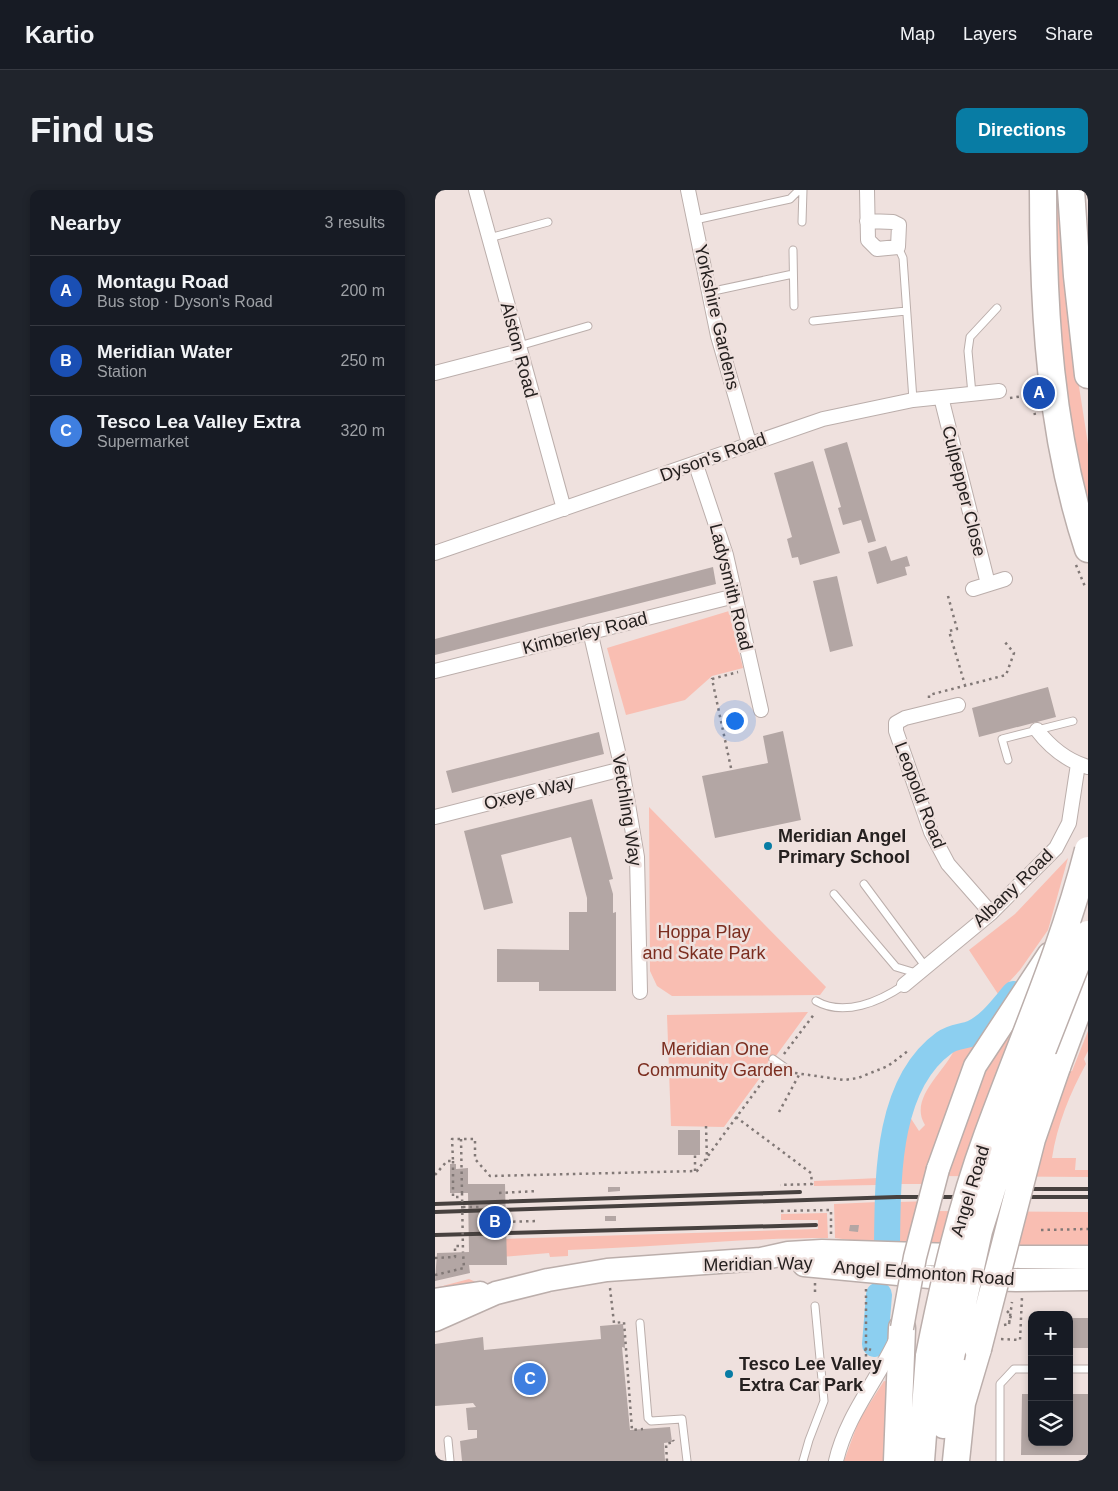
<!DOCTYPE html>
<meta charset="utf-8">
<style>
body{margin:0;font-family:Arial,sans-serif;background:#20242c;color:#f1f3f6}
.controls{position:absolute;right:15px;bottom:15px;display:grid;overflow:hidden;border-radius:10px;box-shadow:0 2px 8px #0003}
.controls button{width:45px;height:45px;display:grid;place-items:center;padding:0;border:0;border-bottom:1px solid #363941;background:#171b24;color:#f1f3f6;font:25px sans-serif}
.you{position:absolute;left:299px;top:530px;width:18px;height:18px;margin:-12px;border:4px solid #fff;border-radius:50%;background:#1a73e8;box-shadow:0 0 0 8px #1a73e833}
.badge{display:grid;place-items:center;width:32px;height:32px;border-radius:50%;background:#087ca4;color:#fff;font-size:16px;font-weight:700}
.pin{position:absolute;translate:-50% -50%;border:2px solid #fff;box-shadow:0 1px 5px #0006}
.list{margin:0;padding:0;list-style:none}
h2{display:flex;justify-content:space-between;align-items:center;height:65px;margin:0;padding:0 20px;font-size:21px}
h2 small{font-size:16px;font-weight:400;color:#9ea1a6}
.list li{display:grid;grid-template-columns:32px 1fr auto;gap:15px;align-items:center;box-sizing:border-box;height:70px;padding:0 20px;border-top:1px solid #363941}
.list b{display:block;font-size:19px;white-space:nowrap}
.list p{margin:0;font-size:16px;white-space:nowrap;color:#9ea1a6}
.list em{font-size:16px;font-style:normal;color:#9ea1a6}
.icon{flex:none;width:28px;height:28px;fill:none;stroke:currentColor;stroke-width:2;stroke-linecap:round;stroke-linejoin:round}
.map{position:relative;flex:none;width:653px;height:1271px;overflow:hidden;border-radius:10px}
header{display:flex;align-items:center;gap:30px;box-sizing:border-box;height:70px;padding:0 25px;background:#171b24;border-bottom:1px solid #363941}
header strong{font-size:24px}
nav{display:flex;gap:28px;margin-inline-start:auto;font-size:18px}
.intro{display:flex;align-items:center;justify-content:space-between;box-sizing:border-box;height:120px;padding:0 30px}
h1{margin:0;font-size:35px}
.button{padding:12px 22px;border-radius:10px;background:#087ca4;color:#fff;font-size:18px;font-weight:700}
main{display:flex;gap:30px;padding:0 30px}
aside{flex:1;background:#171b24;border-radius:10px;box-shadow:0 2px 8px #0003}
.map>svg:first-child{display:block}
.green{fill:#f9beb2}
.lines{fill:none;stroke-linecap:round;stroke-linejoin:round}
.river{stroke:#8ccff0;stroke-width:26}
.building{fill:#b3a6a4}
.lane-casing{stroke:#bbaeab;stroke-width:9}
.street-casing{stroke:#bbaeab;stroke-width:16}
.primary-casing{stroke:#bbaeab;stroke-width:25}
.highway-casing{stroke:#bbaeab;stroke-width:29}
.path{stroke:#817876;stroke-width:2.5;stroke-dasharray:2.5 4;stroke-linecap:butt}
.lane{stroke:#fff;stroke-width:7}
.street{stroke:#fff;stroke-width:14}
.primary{stroke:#fff;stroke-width:22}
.highway{stroke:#fff;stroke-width:26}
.rail{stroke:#47413f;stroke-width:4}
.primary-bridge-casing{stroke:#bbaeab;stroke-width:25;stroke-linecap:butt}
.highway-bridge-casing{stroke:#bbaeab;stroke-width:29;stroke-linecap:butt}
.path-bridge{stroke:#817876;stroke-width:2.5;stroke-dasharray:2.5 4;stroke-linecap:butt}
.primary-bridge{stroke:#fff;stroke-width:22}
.highway-bridge{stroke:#fff;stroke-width:26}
.poi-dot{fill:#087ca4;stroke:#efe1de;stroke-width:2}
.labels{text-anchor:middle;stroke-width:5;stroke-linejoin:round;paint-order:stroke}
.street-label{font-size:18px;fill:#25201f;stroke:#efe1de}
.poi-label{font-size:18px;font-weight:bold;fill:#25201f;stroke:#efe1de;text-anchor:start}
.park-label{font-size:18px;fill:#7b2d1f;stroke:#efe1de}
</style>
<header>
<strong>Kartio</strong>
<nav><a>Map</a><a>Layers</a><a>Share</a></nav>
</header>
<div class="intro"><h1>Find us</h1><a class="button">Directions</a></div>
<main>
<aside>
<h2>Nearby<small>3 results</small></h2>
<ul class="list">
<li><span class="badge" style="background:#1a4fb4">A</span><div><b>Montagu Road</b><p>Bus stop · Dyson's Road</p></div><em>200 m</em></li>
<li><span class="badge" style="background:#1a4fb4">B</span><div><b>Meridian Water</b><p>Station</p></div><em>250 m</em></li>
<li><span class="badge" style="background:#3f7fe0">C</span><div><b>Tesco Lea Valley Extra</b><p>Supermarket</p></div><em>320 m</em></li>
</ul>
</aside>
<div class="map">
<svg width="653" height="1271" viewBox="0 0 653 1271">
<rect width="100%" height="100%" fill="#efe1de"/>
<path class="green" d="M 626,6 L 640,171 L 653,254 L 653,324 L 622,163 L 617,7 Z
M 294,421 L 308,478 L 277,486 L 250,510 L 191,525 L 172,458 Z
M 214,617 L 391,797 L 385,805 L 237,806 L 222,796 L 215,781 Z
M 633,668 L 613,740 L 585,780 L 563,804 L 534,760 L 580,724 Z
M 373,822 L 289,937 L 236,936 L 232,825 Z
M 580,829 L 614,873 L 637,881 L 653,841 L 653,861 L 649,869 L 651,874 C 635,903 622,935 617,968 L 641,968 L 640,980 L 653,980 L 653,987 L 499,986 L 499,994 L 462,994 L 475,917 L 475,927 L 484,941 L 490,935 C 473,908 511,881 520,858 L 556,846 Z
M 444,988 L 443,995 L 379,996 L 379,991 Z
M 499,1011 L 499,1021 L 653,1022 L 653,1059 L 463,1057 L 462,1012 Z
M 443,1012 L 444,1054 L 400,1048 L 399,1014 Z
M 392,1023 L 393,1048 C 306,1048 220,1057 133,1060 L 133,1066 L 115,1067 L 114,1063 L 66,1067 L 65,1049 L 383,1039 L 383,1030 L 346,1030 L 346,1024 Z
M 34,1089 L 43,1093 L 0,1105 L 0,1098 Z
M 449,1191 L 454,1192 L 452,1271 L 409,1271 L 424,1230 Z"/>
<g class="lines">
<path class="river" d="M 452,1054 C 453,990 451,895 509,853 C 518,846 528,847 538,843 C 555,835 567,818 579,804
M 440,1154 L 444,1105"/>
</g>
<path class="building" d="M 412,252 L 441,351 L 433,353 L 426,330 L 408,335 L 403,318 L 406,317 L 389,259 Z
M 378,271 L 405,363 L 365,375 L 363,367 L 357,368 L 352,349 L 357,347 L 339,283 Z
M 451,356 L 456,371 L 472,366 L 475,376 L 470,377 L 472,385 L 442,394 L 433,362 Z
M 278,377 L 281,394 L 0,465 L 0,449 Z
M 402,386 L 418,456 L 395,462 L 378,391 Z
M 613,497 L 621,527 L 544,547 L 537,518 Z
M 348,541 L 366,630 L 280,648 L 267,586 L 333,573 L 328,546 Z
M 164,542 L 169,564 L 17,603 L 11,581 Z
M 157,609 L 178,689 L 174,690 L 178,704 L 178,723 L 181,722 L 181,801 L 104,801 L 104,792 L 62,792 L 62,759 L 134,760 L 134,722 L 152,722 L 152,708 L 136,647 L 66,665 L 78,713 L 49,720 L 29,641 Z
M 243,940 L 265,940 L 265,965 L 243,965 Z
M 15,974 L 21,974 L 21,979 L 33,978 L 33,994 L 70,994 L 72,1075 L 34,1075 L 35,1083 L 0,1091 L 2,1063 L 34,1062 L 33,1003 L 15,1003 Z
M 173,997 L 185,997 L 185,1001 L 173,1002 Z
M 170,1026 L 181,1026 L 181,1031 L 170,1031 Z
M 415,1035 L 424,1035 L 423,1042 L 414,1041 Z
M 634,1128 L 653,1128 L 653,1158 L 634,1158 Z
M 188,1134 L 190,1158 L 187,1157 L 195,1240 L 235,1237 L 237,1252 L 229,1253 L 230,1271 L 27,1271 L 25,1251 L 42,1248 L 42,1240 L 33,1240 L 31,1218 L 41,1217 L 38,1213 L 0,1216 L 0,1154 L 48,1147 L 49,1160 L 166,1149 L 165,1136 Z
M 587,1204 L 597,1204 L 597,1252 L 634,1252 L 634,1204 L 653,1204 L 653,1265 L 586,1265 Z"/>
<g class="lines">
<defs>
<path id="lane" d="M 260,30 L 355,9 L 364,0
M 367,32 L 368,0
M 54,48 L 113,32
M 463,57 L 468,68 L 478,210
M 358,60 L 359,116
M 274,102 L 358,84
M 378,131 L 471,121
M 84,156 L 153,136
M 537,204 L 533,161 L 535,147 L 562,118
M 573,570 L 567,549 L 638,531
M 429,694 L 490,776
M 399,704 L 461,777 L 481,783
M 381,811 C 409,827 444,812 469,795
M 338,869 L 352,879
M 205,1133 L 213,1228 L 216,1231 L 247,1229 L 252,1271
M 634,1179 L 653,1179
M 13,1250 L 15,1271
M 368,1271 L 374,1250 L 389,1211 L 380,1116
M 565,1271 L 565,1194 L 579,1179 L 597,1179"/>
<path id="street" d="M 41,0 L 129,319
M 253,0 L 283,146 L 314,253
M 432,31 L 458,32 L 464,35 L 463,57 L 442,59 L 433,50 L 432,0
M 0,183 L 85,161
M 506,207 L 553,394
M 261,275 L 291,365 L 326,520
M 0,363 L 388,229 L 478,210 L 564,201
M 538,399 L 570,389
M 155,441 L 187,579 L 202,667 L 205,802
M 0,481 L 300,406
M 523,515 L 470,528 L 461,533 L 461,541 L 496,642 L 513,674 L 556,723
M 602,540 C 615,557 633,571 653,577
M 0,627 L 187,579
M 469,795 L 556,723 L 621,658 L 634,633 L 643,574
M 401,1271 C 411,1227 441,1192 460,1152"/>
<path id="primary" d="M 503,979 L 540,876 L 614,764
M 369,1075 L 495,1087 L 581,1090 L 653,1089
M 0,1110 L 45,1103
M 0,1130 L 61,1103 L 113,1090 L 172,1080 L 326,1069 L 353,1063 L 387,1061 L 586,1067 L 653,1067"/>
<path id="highway" d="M 608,0 C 608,120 615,244 653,359
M 636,0 L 642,86 L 653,185
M 622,877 L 653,793
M 509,1235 L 516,1167
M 462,1271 L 467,1138
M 486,1271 L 494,1166
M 521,1271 L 527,1213 L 543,1159"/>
</defs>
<use href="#lane" class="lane-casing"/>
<use href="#street" class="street-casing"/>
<use href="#primary" class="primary-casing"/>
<use href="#highway" class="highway-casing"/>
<path class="path" d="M 596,191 L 595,205 L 600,225
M 575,208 L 595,205
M 641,375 L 651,399
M 513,406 L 522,439 L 514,441 L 530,495
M 494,508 L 494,505 L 571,485 L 579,463 L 569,451
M 296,578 L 277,489 L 303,482
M 349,864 L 380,823
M 360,883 L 409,890 L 423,888 L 453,876 L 473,861
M 344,922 L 364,885
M 301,927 L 376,983 L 377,994 L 345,995
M 271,936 L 272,970
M 26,949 L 27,1003
M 18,971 L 18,1007 L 27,1007
M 260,981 L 260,965
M 0,985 L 12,971 L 18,971 L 17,949 L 40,949 L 40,969 L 55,986 L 262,981 L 336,880
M 64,1003 L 102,1001
M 28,1017 L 44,1017
M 346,1021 L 396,1020 L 396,1045
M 65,1032 L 103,1031
M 606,1040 L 653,1039
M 0,1068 L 20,1067 L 20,1056 L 28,1056
M 0,1085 L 29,1078 L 28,1062
M 380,1093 L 380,1105
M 175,1098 L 179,1133 L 189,1132 L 197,1240 L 208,1239
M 431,1099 L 431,1169 L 435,1171
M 572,1121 L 576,1125 L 574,1134
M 569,1135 L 574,1134 L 577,1112
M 566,1149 L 585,1150 L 587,1107
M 232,1271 L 231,1254 L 239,1252 L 238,1250"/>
<use href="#lane" class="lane"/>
<use href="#street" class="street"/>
<use href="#primary" class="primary"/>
<use href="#highway" class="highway"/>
<path class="rail" d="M 567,999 L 653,999
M 0,1014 L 365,1002
M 0,1022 L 462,1007 L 653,1007
M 0,1045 L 381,1035"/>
<defs>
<path id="primary-bridge" d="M 467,1138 L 480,1067 L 503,979"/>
<path id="highway-bridge" d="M 543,1159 L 597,949 L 622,877
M 494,1166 C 509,1091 526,1017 552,946 C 587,850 628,758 653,660
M 516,1167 L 544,1041 L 572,951 L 653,744"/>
</defs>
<use href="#primary-bridge" class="primary-bridge-casing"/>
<use href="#highway-bridge" class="highway-bridge-casing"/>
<path class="path-bridge" d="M 27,1003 L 28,1062
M 430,1161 L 431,1158 L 436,1160"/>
<use href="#primary-bridge" class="primary-bridge"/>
<use href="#highway-bridge" class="highway-bridge"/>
</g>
<g class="poi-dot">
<circle cx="333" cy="656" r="5"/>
<circle cx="294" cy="1184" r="5"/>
</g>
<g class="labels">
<g class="street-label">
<text transform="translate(282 127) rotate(77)" y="6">Yorkshire Gardens</text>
<text transform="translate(84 160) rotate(75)" y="6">Alston Road</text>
<text transform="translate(278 267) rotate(-20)" y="6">Dyson's Road</text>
<text transform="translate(529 301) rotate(76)" y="6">Culpepper Close</text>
<text transform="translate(296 397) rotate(76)" y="6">Ladysmith Road</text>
<text transform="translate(150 443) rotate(-14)" y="6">Kimberley Road</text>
<text transform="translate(94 603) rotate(-14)" y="6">Oxeye Way</text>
<text transform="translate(485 605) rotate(69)" y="6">Leopold Road</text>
<text transform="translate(192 620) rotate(81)" y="6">Vetchling Way</text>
<text transform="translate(578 698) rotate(-44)" y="6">Albany Road</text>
<text transform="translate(535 1001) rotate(-73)" y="6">Angel Road</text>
<text transform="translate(323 1074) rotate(-1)" y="6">Meridian Way</text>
<text transform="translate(489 1083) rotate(4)" y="6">Angel Edmonton Road</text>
</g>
<g class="poi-label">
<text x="343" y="652">Meridian Angel<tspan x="343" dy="21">Primary School</tspan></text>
<text x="304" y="1180">Tesco Lee Valley<tspan x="304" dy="21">Extra Car Park</tspan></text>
</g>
<g class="park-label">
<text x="269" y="748">Hoppa Play<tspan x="269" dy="21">and Skate Park</tspan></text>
<text x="280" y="865">Meridian One<tspan x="280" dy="21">Community Garden</tspan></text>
</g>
</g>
</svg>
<div class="controls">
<button>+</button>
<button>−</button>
<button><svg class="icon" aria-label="layers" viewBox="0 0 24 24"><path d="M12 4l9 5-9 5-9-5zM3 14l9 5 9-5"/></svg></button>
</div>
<div class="you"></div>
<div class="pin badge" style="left:604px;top:203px;background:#1a4fb4">A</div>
<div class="pin badge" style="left:60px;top:1032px;background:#1a4fb4">B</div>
<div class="pin badge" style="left:95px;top:1189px;background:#3f7fe0">C</div>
</div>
</main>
